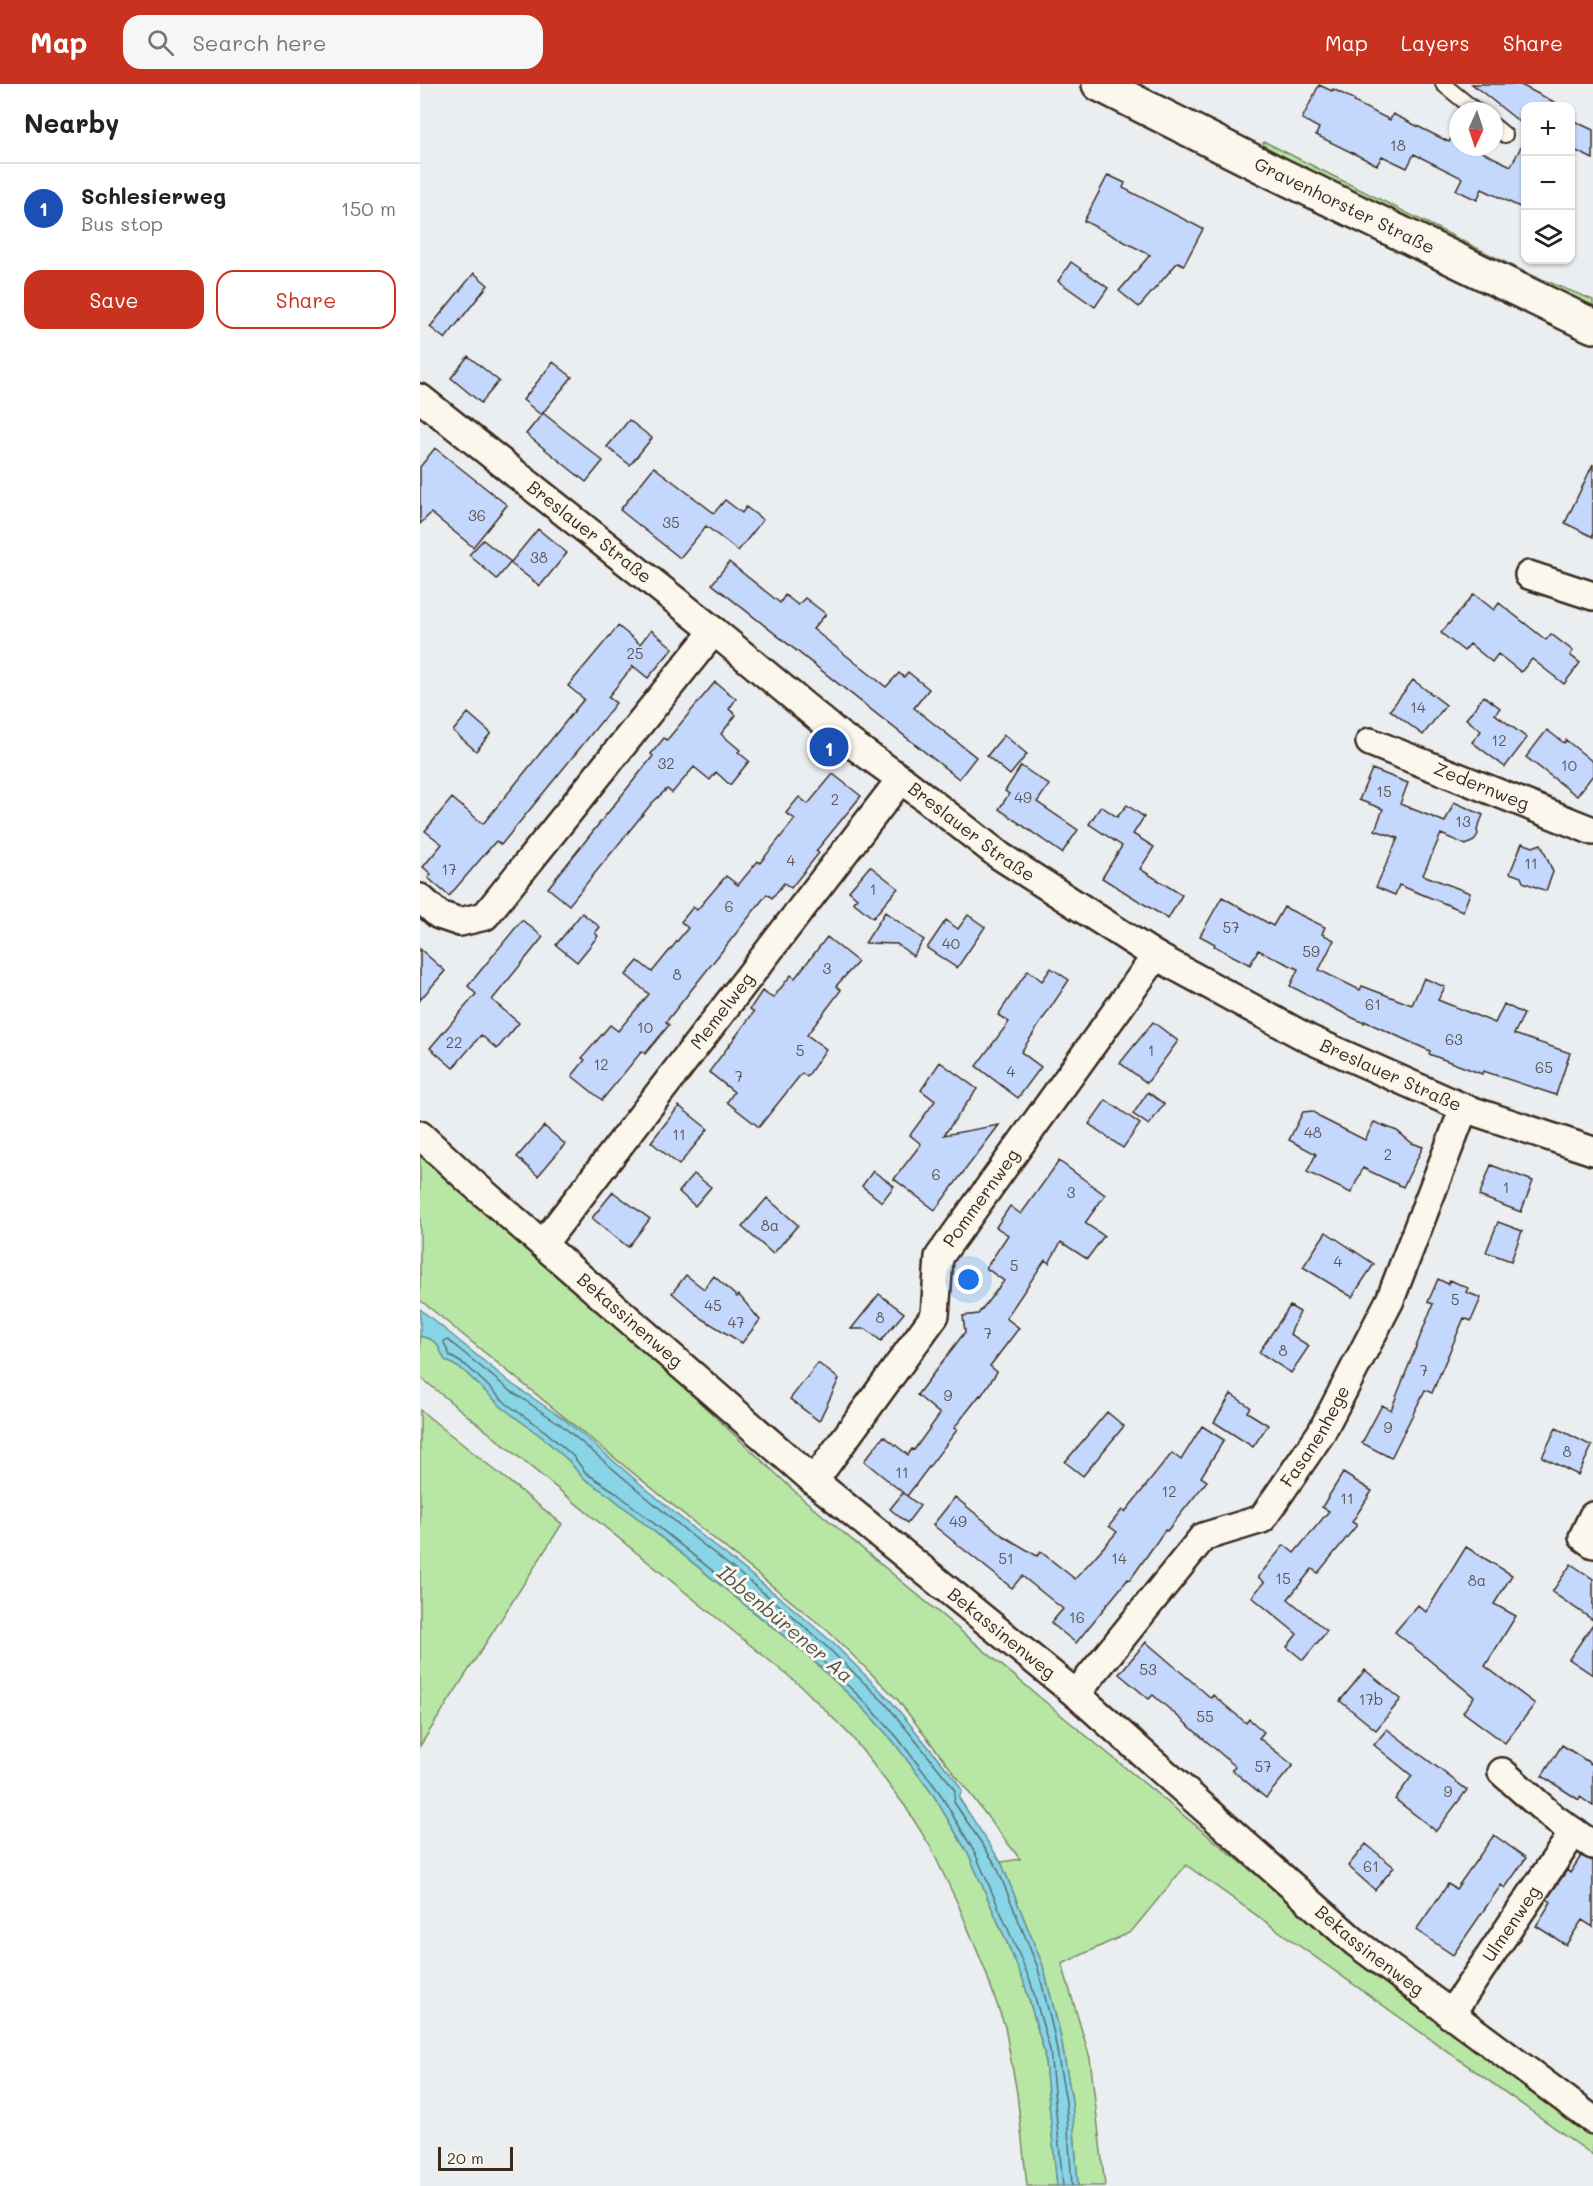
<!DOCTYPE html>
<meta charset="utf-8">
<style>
body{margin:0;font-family:Mali,sans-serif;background:#f6f6f6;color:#222}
.controls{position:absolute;right:18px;top:18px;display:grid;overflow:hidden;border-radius:12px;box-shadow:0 2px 4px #0004}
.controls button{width:54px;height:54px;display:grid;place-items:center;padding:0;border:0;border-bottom:2px solid #e0e0e0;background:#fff;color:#222;font:30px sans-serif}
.compass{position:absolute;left:1029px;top:18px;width:54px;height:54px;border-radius:50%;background:#fff;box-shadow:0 2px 4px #0004;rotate:183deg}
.scale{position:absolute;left:18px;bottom:15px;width:75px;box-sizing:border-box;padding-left:6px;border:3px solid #3b2a1e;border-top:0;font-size:16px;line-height:21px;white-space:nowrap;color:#3b2a1e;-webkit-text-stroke:4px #fbf7ec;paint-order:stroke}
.you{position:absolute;left:549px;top:1196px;width:21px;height:21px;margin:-15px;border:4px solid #fff;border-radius:50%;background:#1a73e8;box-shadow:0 0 0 9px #1a73e833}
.badge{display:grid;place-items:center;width:39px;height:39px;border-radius:50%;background:#c8321e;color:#fff;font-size:20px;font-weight:700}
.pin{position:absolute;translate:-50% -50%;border:3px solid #fff;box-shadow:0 2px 6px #0006}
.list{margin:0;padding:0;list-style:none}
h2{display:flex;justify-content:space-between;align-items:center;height:78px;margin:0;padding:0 24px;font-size:26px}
h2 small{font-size:20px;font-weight:400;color:#767676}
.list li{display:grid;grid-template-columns:39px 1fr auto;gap:18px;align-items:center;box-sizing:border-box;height:90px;padding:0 24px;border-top:2px solid #e0e0e0}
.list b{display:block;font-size:22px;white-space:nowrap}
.list p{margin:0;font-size:20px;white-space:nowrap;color:#767676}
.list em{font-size:20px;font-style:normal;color:#767676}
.actions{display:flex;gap:12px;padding:18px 24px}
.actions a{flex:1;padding:14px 0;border:2px solid #c8321e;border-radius:18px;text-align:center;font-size:21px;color:#c8321e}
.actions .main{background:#c8321e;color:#fff}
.icon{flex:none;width:33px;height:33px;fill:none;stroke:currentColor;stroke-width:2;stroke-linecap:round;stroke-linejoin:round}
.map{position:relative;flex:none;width:1173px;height:2102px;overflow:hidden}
header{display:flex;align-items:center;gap:36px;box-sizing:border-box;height:84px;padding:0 30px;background:#c8321e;color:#fff}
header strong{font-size:28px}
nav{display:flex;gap:33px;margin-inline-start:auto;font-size:21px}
.search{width:420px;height:54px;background:#f6f6f6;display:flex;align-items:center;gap:15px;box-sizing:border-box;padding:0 21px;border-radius:18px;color:#767676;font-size:22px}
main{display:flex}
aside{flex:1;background:#fff}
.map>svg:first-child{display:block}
.green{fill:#b7e6a5;stroke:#798862;stroke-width:1.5}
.water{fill:#87d5e6;stroke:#699196;stroke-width:1.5}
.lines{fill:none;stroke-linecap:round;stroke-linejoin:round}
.shore{stroke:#596e6e;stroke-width:1.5}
.building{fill:#c4d8fd;stroke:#3b2a1e;stroke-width:1.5}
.lane-casing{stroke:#3b2a1e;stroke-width:18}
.street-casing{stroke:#3b2a1e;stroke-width:32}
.secondary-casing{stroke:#3b2a1e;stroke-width:38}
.lane{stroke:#fbf7ec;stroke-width:14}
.street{stroke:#fbf7ec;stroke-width:27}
.secondary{stroke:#fbf7ec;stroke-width:33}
.labels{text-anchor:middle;stroke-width:6;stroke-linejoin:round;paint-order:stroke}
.number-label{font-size:15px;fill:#5d5656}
.street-label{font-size:18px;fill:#3b2a1e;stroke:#fbf7ec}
.water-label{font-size:20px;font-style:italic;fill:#4e5550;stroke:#fbf7ec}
</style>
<header>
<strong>Map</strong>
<div class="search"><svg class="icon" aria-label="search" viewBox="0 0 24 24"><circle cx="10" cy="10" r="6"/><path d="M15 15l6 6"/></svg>Search here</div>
<nav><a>Map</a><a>Layers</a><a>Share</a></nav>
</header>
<main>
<aside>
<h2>Nearby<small></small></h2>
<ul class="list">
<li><span class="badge" style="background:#1a4fb4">1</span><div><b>Schlesierweg</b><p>Bus stop</p></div><em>150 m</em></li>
</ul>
<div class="actions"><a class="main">Save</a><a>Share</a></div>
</aside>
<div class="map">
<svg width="1173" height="2102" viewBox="0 0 1173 2102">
<rect width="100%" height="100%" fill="#eaeef1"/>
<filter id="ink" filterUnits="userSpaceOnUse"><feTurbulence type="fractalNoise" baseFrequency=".0167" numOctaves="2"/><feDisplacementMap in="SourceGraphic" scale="12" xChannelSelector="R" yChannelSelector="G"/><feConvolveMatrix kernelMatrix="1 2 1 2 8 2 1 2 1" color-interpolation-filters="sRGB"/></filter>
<g filter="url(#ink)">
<path class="green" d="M 845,58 L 1109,190 L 1173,216 L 1173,224 L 937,112 L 844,62 L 843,59 Z
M 0,1068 L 118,1167 L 382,1414 L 641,1631 L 928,1866 L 1173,2050 L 1173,2071 L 766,1781 L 711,1848 L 642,1880 L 670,1974 L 685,2102 L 658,2102 L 652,2017 L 640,1949 L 623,1882 L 581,1778 L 600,1775 L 477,1615 L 409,1548 L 0,1216 Z
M 0,1252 L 10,1255 L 17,1260 L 25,1276 L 43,1286 L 83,1324 L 122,1353 L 149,1377 L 162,1393 L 190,1412 L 387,1571 L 444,1625 L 473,1657 L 514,1712 L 549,1771 L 604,1898 L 624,1967 L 637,2102 L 607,2102 L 597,2009 L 585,1943 L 565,1886 L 538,1820 L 510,1762 L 485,1722 L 432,1653 L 382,1603 L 0,1293 Z
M 0,1326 L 142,1440 L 0,1662 Z"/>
<path class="water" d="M 0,1225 L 92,1300 L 144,1335 L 275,1446 L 368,1520 L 413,1559 L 470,1616 L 535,1695 L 542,1706 L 539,1714 L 581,1778 L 623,1882 L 640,1949 L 652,2017 L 658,2102 L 637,2102 L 624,1967 L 604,1898 L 549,1771 L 514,1712 L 473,1657 L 444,1625 L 390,1573 L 190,1412 L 162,1393 L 149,1377 L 122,1353 L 83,1324 L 43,1286 L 25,1276 L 17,1260 L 10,1255 L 0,1252 Z"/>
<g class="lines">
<path class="shore" d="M 643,2102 L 630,1966 L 610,1896 L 555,1769 L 519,1708 L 477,1653 L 448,1621 L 394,1569 L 194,1407 L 166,1389 L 153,1372 L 126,1348 L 87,1320 L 47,1282 L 30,1272 L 24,1259 L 25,1256 L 28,1256 L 88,1305 L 140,1340 L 271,1451 L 364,1525 L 408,1564 L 466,1620 L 530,1699 L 535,1707 L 534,1718 L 576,1781 L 618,1884 L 634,1950 L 646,2018 L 652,2102"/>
</g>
<path class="building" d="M 1052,0 L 1099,0 L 1142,22 L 1106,22 L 1106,43 Z
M 899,1 L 912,7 L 913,5 L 935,16 L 934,18 L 970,36 L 973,30 L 1029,58 L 1032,53 L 1038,56 L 1038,63 L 1052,63 L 1091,82 L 1106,53 L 1106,126 L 1062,105 L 1057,116 L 1036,106 L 1042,94 L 994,70 L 987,84 L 962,72 L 957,81 L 896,51 L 899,44 L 882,35 Z
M 1150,35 L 1173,46 L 1173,75 L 1150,64 Z
M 688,91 L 705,99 L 703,104 L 783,145 L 764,181 L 758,178 L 719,223 L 699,207 L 730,171 L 664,137 Z
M 651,178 L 688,204 L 675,223 L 638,197 Z
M 54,189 L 68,201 L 25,255 L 10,243 Z
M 48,272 L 79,297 L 61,319 L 31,294 Z
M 133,278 L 152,293 L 121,331 L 103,316 Z
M 123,329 L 183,377 L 166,398 L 106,350 Z
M 209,336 L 232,354 L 210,381 L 187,363 Z
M 15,364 L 87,421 L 53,463 L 11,429 L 0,440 L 0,383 Z
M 1173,380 L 1173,453 L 1145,439 Z
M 234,383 L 294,429 L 305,416 L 322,429 L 326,423 L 343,436 L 318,467 L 286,442 L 260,474 L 200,426 Z
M 118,445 L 147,469 L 120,502 L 90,479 L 77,495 L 49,471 L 63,456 L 91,478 Z
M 309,478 L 360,519 L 365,511 L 378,521 L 385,514 L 406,530 L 393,545 L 466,603 L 479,589 L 484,593 L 488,588 L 509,605 L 494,624 L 556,673 L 539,695 L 292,500 Z
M 1054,510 L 1074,526 L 1079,519 L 1126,556 L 1131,550 L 1153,567 L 1150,571 L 1160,579 L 1144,600 L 1112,575 L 1101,588 L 1078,570 L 1072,578 L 1050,560 L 1044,567 L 1021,549 Z
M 198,542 L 220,560 L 231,546 L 253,564 L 228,594 L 213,582 L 188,613 L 196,619 L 160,664 L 81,761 L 76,757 L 29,812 L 8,794 L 11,790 L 3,783 L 22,760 L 5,747 L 32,714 L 63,740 L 164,615 L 148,602 Z
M 993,596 L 1026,621 L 1003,651 L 970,626 Z
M 295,598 L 316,615 L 309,625 L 316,631 L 301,650 L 320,666 L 318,668 L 329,677 L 310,701 L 296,688 L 290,696 L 274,683 L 252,709 L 247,705 L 232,719 L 149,821 L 128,804 L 233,672 L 231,670 L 244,654 L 247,656 Z
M 1064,612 L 1080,624 L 1075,630 L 1107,654 L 1085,683 L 1052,658 L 1061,647 L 1046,635 Z
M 48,629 L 71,649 L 56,667 L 33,647 Z
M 1127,646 L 1144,659 L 1146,656 L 1173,678 L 1173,691 L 1157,712 L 1106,673 Z
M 584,651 L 607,670 L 590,691 L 567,672 Z
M 601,682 L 629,701 L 617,718 L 658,746 L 642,769 L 579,725 L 589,710 L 585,707 Z
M 952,685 L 988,699 L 980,720 L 1025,738 L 1034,718 L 1063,731 L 1057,746 L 1058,750 L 1054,757 L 1046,761 L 1021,750 L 1003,791 L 1050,809 L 1043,827 L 979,801 L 975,811 L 956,803 L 978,754 L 955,746 L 963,725 L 939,716 Z
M 413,690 L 441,712 L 396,767 L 399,769 L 371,804 L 364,799 L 352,814 L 347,810 L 246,938 L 249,941 L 225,970 L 222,967 L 182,1016 L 152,992 L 165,976 L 162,974 L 190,941 L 198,947 L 229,910 L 206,891 L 218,877 L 232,888 L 268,844 L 261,838 L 273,823 L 277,826 L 306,792 L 318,801 L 338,777 L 340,779 L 375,735 L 366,729 L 379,713 L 388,720 Z
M 707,721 L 724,733 L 713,750 L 734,763 L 720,785 L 762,811 L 748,835 L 682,794 L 702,762 L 669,740 L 681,722 L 697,733 Z
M 1102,759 L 1113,763 L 1121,760 L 1133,788 L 1126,807 L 1103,798 L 1101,793 L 1090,789 Z
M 450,782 L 478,804 L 453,834 L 433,818 L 437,814 L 429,807 Z
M 802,813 L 853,842 L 864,823 L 905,843 L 902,850 L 914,856 L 899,886 L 940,906 L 942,902 L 992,921 L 1004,894 L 1025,903 L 1018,916 L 1075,939 L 1084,920 L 1104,930 L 1094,950 L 1150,969 L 1136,1011 L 1063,987 L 1062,990 L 1009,970 L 1010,967 L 944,937 L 944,939 L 933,934 L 870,902 L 878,885 L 838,866 L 830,881 L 794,862 L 795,860 L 780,852 Z
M 465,828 L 504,856 L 493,872 L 477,860 L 445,859 Z
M 162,829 L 180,843 L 175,849 L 178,852 L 157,878 L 136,861 Z
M 548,831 L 565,843 L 537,884 L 507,864 L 526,836 L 538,845 Z
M 102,836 L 123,853 L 72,916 L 99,939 L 77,965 L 61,951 L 33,984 L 10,964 L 56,910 L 48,902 Z
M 407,853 L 438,878 L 416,902 L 421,906 L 387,951 L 406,965 L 387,993 L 382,989 L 339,1043 L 307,1018 L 314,1008 L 289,988 L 334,928 L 330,925 L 342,907 L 353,914 L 371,891 L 375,894 Z
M 0,865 L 25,887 L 0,916 Z
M 631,884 L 649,896 L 601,968 L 621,983 L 598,1014 L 556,982 L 589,938 L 578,931 L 608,886 L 622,897 Z
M 733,938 L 758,957 L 727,999 L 700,979 Z
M 520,978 L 557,1005 L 524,1051 L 579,1041 L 515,1126 L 474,1095 L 501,1060 L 490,1051 L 515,1017 L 501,1006 Z
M 728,1008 L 744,1020 L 729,1041 L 713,1030 Z
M 686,1016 L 720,1040 L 703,1064 L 669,1040 Z
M 259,1022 L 288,1045 L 259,1081 L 231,1058 Z
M 893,1027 L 901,1034 L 945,1056 L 954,1038 L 977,1047 L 992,1059 L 1003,1063 L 983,1103 L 943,1084 L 931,1109 L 887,1088 L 896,1070 L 869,1056 L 883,1028 Z
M 124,1042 L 145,1060 L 118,1092 L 97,1073 Z
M 639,1077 L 685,1111 L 665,1139 L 684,1152 L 667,1175 L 641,1158 L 629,1179 L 625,1176 L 586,1234 L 599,1244 L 570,1282 L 577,1288 L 561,1312 L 560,1311 L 534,1344 L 537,1346 L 487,1412 L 444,1377 L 464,1352 L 488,1371 L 492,1365 L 494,1366 L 520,1330 L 497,1311 L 545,1248 L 543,1232 L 558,1230 L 584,1197 L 566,1184 L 588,1151 L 576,1143 L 590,1122 L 601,1130 Z
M 1071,1081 L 1113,1097 L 1101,1128 L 1059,1112 Z
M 453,1087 L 474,1102 L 462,1118 L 442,1102 Z
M 274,1090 L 291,1103 L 275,1122 L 259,1108 Z
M 193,1108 L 230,1135 L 208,1163 L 172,1134 Z
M 347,1114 L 378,1141 L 353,1170 L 322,1143 Z
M 1078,1138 L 1102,1147 L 1091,1177 L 1066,1168 Z
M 906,1148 L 954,1180 L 932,1213 L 883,1183 Z
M 266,1191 L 284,1205 L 294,1192 L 317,1213 L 319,1211 L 340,1236 L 322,1259 L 281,1234 L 252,1209 Z
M 1018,1195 L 1028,1200 L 1030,1196 L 1048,1204 L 1046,1208 L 1061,1214 L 1051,1237 L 1044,1234 L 1012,1309 L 1005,1306 L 971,1374 L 942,1359 L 962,1321 L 971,1326 L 1013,1220 L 1008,1218 Z
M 459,1210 L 484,1229 L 461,1257 L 446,1245 L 431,1245 Z
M 870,1222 L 880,1228 L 870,1250 L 889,1262 L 871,1289 L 839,1268 Z
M 398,1279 L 419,1295 L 399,1337 L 370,1315 Z
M 811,1310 L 830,1323 L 827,1328 L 848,1341 L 833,1363 L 794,1338 Z
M 687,1328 L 704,1342 L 663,1392 L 645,1378 Z
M 782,1342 L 804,1356 L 781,1393 L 787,1397 L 747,1447 L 745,1446 L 710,1496 L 708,1495 L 656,1559 L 631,1539 L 643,1525 L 602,1492 L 592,1504 L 513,1441 L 535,1413 L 582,1451 L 617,1472 L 621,1468 L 655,1495 L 697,1448 L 689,1442 L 702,1426 L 705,1428 L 752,1369 L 761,1376 Z
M 1136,1344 L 1172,1362 L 1158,1391 L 1122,1373 Z
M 923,1389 L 952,1407 L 932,1438 L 937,1441 L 898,1489 L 892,1485 L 868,1515 L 907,1547 L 883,1576 L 867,1563 L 877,1550 L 832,1513 L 844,1498 L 838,1493 L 864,1461 L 874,1469 L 909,1427 L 902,1423 Z
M 483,1409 L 500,1422 L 487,1439 L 470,1425 Z
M 1046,1463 L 1092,1491 L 1074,1520 L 1096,1532 L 1065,1582 L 1115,1620 L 1085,1659 L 1043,1628 L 1054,1613 L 975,1548 L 998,1521 L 1006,1528 Z
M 1151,1480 L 1173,1495 L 1173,1536 L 1132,1508 Z
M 1173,1540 L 1173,1591 L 1149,1575 Z
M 726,1558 L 791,1614 L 793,1611 L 826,1639 L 829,1635 L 844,1648 L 839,1654 L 873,1681 L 846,1714 L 812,1686 L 815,1682 L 733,1611 L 729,1615 L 699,1590 Z
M 945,1586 L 981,1615 L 956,1646 L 920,1617 Z
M 967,1645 L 1047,1706 L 1016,1747 L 975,1715 L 992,1692 L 954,1661 Z
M 1142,1661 L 1173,1681 L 1173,1722 L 1160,1713 L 1159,1716 L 1122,1692 Z
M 1074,1751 L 1106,1774 L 1085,1804 L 1081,1801 L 1033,1871 L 996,1846 L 1028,1800 L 1036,1805 Z
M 946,1760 L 974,1783 L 955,1806 L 928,1782 Z
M 1161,1772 L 1173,1777 L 1173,1843 L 1162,1836 L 1146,1861 L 1116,1842 L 1131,1818 L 1127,1815 L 1147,1786 L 1150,1789 Z"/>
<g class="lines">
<defs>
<path id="lane" d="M 1023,0 L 1056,27
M 1074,42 L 1085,51"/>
<g id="street">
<path id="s1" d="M 0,314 L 294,547 L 418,650 L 481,695 L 580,772 L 736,872 L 889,955 L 1044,1024 L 1173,1067"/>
<path d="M 1109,491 L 1173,512"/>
<path id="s2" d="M 950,658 L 1173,747"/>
<path d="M 0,814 L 19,831 L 40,838 L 65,832 L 294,547"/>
<path id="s3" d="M 0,1051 L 50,1097 L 394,1397 L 656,1610 L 935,1858 L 1173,2036"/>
<path id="s4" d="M 123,1160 L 481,695"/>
<path id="s5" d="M 394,1397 L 515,1231 L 519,1173 L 736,872"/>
<path d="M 1173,1432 L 1163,1453 L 1173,1460"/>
<path id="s6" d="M 656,1610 L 783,1453 L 842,1435 L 901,1349 L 970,1216 L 1044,1024"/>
<path d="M 1082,1688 L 1135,1735 L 1173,1761"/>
<path id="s7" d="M 1030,1931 L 1154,1748"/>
</g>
<g id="secondary">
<path id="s8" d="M 679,0 L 856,89 L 1173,242"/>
</g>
</defs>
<use href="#lane" class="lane-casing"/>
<use href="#street" class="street-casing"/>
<use href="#secondary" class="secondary-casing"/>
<use href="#lane" class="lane"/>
<use href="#street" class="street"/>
<use href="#secondary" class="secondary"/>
</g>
</g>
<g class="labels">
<g class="number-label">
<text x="978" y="67">18</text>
<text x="57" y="437">36</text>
<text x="251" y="444">35</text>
<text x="119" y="479">38</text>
<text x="215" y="575">25</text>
<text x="998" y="629">14</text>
<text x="1079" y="662">12</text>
<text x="246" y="685">32</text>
<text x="1149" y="687">10</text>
<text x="964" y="713">15</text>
<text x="603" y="719">49</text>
<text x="415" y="721">2</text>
<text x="1043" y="743">13</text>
<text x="371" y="782">4</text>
<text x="1111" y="785">11</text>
<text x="29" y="791">17</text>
<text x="453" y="811">1</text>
<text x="309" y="828">6</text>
<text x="811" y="849">57</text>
<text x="531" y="865">40</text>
<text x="891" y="873">59</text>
<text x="407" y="890">3</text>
<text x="257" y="896">8</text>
<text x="953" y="926">61</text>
<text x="225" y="949">10</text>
<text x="1034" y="961">63</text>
<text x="34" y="964">22</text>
<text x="380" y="972">5</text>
<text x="731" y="972">1</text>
<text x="181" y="986">12</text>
<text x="1124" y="989">65</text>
<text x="591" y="993">4</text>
<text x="319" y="998">7</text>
<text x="893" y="1054">48</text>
<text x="259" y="1056">11</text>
<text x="968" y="1076">2</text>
<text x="516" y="1096">6</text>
<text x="1086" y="1109">1</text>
<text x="651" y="1114">3</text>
<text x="350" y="1147">8a</text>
<text x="918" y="1183">4</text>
<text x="594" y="1187">5</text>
<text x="1035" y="1221">5</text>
<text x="293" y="1227">45</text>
<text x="460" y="1239">8</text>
<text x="316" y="1244">47</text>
<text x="568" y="1255">7</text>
<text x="863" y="1272">8</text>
<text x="1004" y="1292">7</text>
<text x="528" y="1317">9</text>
<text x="968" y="1349">9</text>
<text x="1147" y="1373">8</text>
<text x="482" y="1394">11</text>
<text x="749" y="1413">12</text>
<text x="927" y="1420">11</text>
<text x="538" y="1443">49</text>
<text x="586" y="1480">51</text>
<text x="699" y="1480">14</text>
<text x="863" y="1500">15</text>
<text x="1057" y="1502">8a</text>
<text x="657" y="1539">16</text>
<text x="728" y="1591">53</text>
<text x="951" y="1621">17b</text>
<text x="785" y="1638">55</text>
<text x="843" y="1688">57</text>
<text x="1028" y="1713">9</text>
<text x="951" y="1788">61</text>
</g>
<g class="street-label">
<text dy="6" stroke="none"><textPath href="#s8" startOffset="274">Gravenhorster Straße</textPath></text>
<text dy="6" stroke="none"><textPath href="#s1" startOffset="216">Breslauer Straße</textPath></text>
<text dy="6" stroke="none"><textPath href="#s2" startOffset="120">Zedernweg</textPath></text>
<text dy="6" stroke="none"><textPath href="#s1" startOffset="702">Breslauer Straße</textPath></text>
<text dy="6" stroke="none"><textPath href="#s4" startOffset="294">Memelweg</textPath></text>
<text dy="6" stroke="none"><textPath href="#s1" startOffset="1188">Breslauer Straße</textPath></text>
<text dy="6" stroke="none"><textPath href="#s5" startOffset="336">Pommernweg</textPath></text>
<text dy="6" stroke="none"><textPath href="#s3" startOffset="280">Bekassinenweg</textPath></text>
<text dy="6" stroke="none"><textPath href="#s6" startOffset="362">Fasanenhege</textPath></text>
<text dy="6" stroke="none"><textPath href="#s3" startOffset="766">Bekassinenweg</textPath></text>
<text dy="6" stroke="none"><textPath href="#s7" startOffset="110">Ulmenweg</textPath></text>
<text dy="6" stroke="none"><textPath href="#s3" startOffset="1252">Bekassinenweg</textPath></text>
</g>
<g class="water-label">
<text transform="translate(365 1540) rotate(40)" y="7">Ibbenbürener Aa</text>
</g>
</g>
</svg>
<div class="controls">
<button>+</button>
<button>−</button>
<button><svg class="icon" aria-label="layers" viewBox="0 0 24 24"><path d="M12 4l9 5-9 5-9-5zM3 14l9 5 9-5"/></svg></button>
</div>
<svg class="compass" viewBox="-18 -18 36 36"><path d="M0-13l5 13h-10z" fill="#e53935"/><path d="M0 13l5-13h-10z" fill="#767676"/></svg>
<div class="scale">20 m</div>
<div class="you"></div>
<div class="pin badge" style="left:409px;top:663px;background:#1a4fb4">1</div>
</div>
</main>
